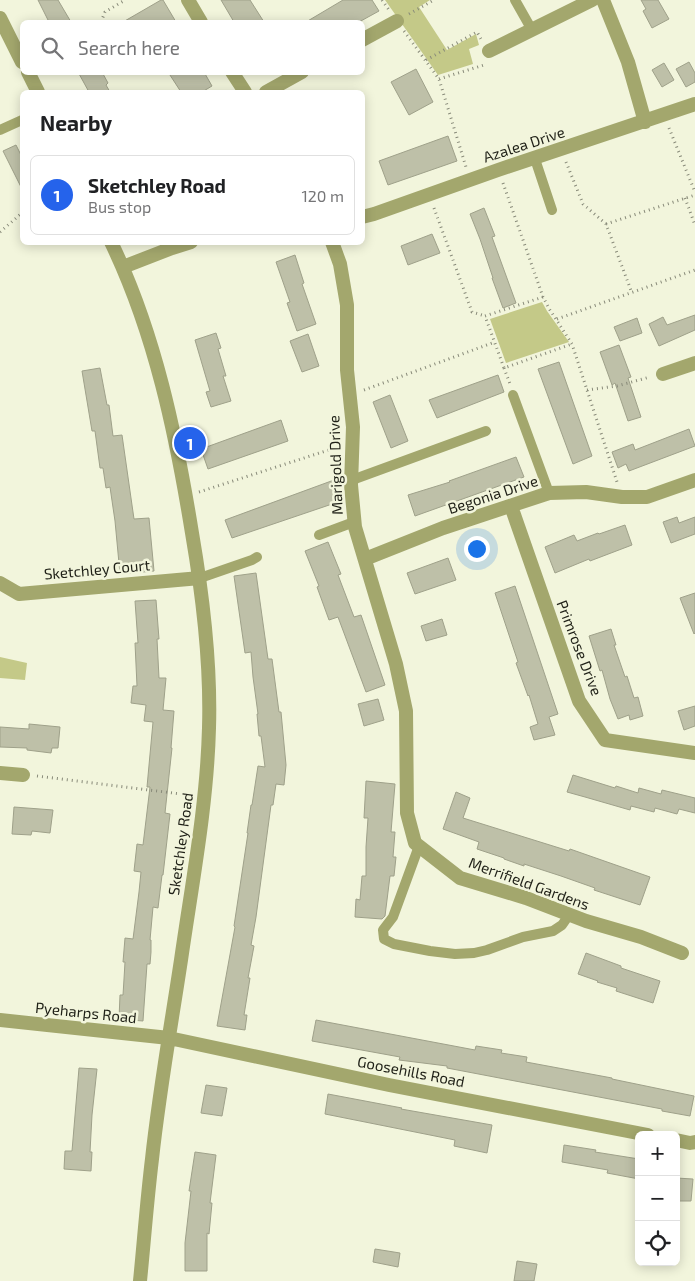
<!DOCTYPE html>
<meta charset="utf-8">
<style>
body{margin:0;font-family:"Exo 2",sans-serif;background:#f2f2f2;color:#202124}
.controls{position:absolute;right:15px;bottom:15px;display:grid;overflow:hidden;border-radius:8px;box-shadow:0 2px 12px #0003}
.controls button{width:45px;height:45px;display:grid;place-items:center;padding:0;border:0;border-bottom:1px solid #e0e0e0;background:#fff;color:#202124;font:25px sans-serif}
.you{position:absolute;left:476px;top:548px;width:18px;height:18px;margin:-12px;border:4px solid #fff;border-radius:50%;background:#1a73e8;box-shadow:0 0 0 8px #1a73e833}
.badge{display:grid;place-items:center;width:32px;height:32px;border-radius:50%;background:#2563eb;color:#fff;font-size:16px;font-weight:700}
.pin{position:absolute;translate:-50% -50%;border:2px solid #fff;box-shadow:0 1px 5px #0006}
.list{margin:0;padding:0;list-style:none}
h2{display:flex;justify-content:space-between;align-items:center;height:65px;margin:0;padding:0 20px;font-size:21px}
h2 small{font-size:16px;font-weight:400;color:#757577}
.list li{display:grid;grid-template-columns:32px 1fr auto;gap:15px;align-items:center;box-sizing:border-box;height:80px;margin:0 10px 10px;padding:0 10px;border:1px solid #e0e0e0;border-radius:8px}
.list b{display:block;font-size:19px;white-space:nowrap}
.list p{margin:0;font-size:16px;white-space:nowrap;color:#757577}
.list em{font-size:16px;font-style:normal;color:#757577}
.icon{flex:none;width:28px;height:28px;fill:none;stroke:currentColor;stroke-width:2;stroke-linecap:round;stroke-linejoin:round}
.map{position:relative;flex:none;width:695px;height:1281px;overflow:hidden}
.search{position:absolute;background:#fff;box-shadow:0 2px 12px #0003;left:20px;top:20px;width:345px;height:55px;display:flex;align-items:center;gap:12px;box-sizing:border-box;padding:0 18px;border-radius:8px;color:#757577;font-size:19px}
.panel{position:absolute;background:#fff;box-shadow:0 2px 12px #0003;left:20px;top:90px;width:345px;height:155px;border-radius:8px}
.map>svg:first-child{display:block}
.grass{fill:#c4c988}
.building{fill:#bec0a8;stroke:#9fa18a}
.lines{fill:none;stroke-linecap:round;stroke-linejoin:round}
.path{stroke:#888a79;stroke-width:3;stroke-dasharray:1 4;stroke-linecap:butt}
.service{stroke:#a3a76d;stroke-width:10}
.minor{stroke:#a3a76d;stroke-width:14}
.labels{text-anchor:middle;stroke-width:5;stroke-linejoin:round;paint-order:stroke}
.street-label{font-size:15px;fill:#1f2017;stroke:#f2f5dc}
</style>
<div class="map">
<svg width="695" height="1281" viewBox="0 0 695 1281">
<rect width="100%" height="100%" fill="#f2f5dc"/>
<path class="grass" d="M 385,0 L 430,0 L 419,7 L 447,50 L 476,34 L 479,45 L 469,49 L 473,64 L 438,75 Z
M 542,302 L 547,311 L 569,342 L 506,363 L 490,319 Z
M 0,657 L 27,663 L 25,680 L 0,678 Z"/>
<path class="building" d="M 38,0 L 58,0 L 71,22 L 49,22 Z
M 161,0 L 163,0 L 176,22 L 123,22 Z
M 221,0 L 250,0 L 264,22 L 234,22 Z
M 343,0 L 372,0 L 379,11 L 359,22 L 306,22 Z
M 641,0 L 658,0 L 669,19 L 652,28 L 643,11 L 646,9 Z
M 689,62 L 695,73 L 695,82 L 686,87 L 676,69 Z
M 664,63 L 674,80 L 662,87 L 652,70 Z
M 416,69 L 433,102 L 409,115 L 391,82 Z
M 78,72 L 102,72 L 108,83 L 106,85 L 110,92 L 89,92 Z
M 168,72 L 204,72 L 212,86 L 202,92 L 181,92 Z
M 448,136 L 457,161 L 388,185 L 379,161 Z
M 16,145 L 22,157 L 22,189 L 3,151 Z
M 484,208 L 495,236 L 492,237 L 516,303 L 503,308 L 492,278 L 493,278 L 480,239 L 470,214 Z
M 432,234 L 440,253 L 408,265 L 401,246 Z
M 295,255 L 304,283 L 302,284 L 316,324 L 297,331 L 287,303 L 290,302 L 276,262 Z
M 695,315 L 695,330 L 659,346 L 649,324 L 663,317 L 667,325 Z
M 637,318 L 642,333 L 620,341 L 614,327 Z
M 216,333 L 221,348 L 218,349 L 226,376 L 223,376 L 231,401 L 211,407 L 206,392 L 210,391 L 195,340 Z
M 308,334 L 319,366 L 302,372 L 290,341 Z
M 619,345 L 631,377 L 628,378 L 641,417 L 628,421 L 615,383 L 612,385 L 600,352 Z
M 559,362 L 592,456 L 573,464 L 538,369 Z
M 100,368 L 107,405 L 109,405 L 113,436 L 122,435 L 134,519 L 149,518 L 154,571 L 120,574 L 115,521 L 110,487 L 106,488 L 103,468 L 100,468 L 95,431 L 92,431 L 82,371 Z
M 498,375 L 504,392 L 437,418 L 429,400 Z
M 390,395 L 408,441 L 391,448 L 373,402 Z
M 281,420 L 288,441 L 208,469 L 201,449 Z
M 689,429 L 695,446 L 629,471 L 626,464 L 618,468 L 612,452 L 633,444 L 635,450 Z
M 516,457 L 524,477 L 415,516 L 408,495 L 450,482 L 449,481 Z
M 334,480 L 341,501 L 232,538 L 225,520 Z
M 677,517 L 679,523 L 695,517 L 695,534 L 671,543 L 663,522 Z
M 625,525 L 632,545 L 590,561 L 589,559 L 555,573 L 545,547 L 574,535 L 577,541 L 598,533 L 599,534 Z
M 328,542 L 341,574 L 338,575 L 354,617 L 361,615 L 385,685 L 366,692 L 338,617 L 329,620 L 317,587 L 319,586 L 305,551 Z
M 448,558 L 456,580 L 415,594 L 407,573 Z
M 256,573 L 268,659 L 272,659 L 279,712 L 281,712 L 286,765 L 284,785 L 276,784 L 273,805 L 271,805 L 256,917 L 251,945 L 254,946 L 248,978 L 250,978 L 244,1015 L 247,1015 L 245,1030 L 217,1026 L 235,927 L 234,926 L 248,833 L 247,833 L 251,805 L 252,805 L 258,766 L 265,767 L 261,736 L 259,736 L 257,714 L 258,714 L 253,677 L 251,652 L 245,653 L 234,576 Z
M 515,586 L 558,714 L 549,717 L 555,735 L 534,740 L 530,727 L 538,724 L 529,695 L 528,696 L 516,663 L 518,662 L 495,593 Z
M 695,593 L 695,633 L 694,634 L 680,598 Z
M 156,600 L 159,639 L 157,639 L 159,678 L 166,678 L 163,710 L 174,711 L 171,748 L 172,748 L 165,813 L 170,814 L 163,875 L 162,875 L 158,908 L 153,907 L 150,940 L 151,940 L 151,952 L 150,964 L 147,964 L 143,1021 L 119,1019 L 120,995 L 123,995 L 124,979 L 125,962 L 123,962 L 125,938 L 133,939 L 139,892 L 141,872 L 134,871 L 137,844 L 143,845 L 150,787 L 147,787 L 153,722 L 144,721 L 146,705 L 131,703 L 133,686 L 137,686 L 135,643 L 138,643 L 135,601 Z
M 442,619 L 447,635 L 426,641 L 421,626 Z
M 611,629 L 616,645 L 614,645 L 625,677 L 627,676 L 634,698 L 638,697 L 643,716 L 630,720 L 629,715 L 618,719 L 610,699 L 602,670 L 600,671 L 589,636 Z
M 378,699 L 384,720 L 364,726 L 358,704 Z
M 695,706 L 695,726 L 684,730 L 678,711 Z
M 29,724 L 60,727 L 58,748 L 52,748 L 51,753 L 27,750 L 27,748 L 0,747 L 0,727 L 29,729 Z
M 573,775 L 615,788 L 616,786 L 638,793 L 639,788 L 661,794 L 662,790 L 695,798 L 695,813 L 679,809 L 677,814 L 655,808 L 654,812 L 631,806 L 630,810 L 585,797 L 567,792 Z
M 366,781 L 395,784 L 391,832 L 395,832 L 393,857 L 396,857 L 394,876 L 390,876 L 385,916 L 382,919 L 355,917 L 356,899 L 360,900 L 362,876 L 366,876 L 366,847 L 368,818 L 364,818 Z
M 456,792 L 470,798 L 463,818 L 569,851 L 570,849 L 650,877 L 640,905 L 594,890 L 595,888 L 561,876 L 524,864 L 524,866 L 504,859 L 504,858 L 477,849 L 479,842 L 443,829 Z
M 14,807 L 53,810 L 50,833 L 32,831 L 31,835 L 12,834 Z
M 586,953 L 621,966 L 621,968 L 660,981 L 653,1003 L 616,991 L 617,988 L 597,982 L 598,981 L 578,974 Z
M 316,1020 L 475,1050 L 476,1046 L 502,1050 L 501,1053 L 527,1057 L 526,1062 L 612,1078 L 612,1079 L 694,1096 L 690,1116 L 662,1111 L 662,1109 L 620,1101 L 447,1068 L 447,1066 L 399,1060 L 400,1057 L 312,1041 Z
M 79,1068 L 97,1069 L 92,1115 L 90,1152 L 92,1152 L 91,1171 L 64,1169 L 65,1151 L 72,1151 Z
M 206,1085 L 227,1088 L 222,1116 L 201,1113 Z
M 328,1094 L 402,1108 L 401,1109 L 492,1125 L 487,1153 L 454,1146 L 455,1140 L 325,1114 Z
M 564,1145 L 596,1150 L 595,1152 L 639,1159 L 639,1179 L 607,1173 L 608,1170 L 562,1162 Z
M 195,1152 L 216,1155 L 210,1203 L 212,1203 L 209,1234 L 207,1233 L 207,1271 L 185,1271 L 185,1243 L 191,1191 L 189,1191 Z
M 676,1178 L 693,1179 L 691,1201 L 676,1201 Z
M 375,1249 L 400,1253 L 398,1267 L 373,1262 Z
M 517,1261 L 537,1264 L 534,1281 L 514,1281 Z"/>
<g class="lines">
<path class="path" d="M 382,0 L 389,10
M 409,14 L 434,0
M 101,22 L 105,12 L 125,0
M 404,31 L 439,79 L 466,167
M 426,60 L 477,32 L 481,39
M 439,79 L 484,65
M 669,128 L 695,192
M 566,162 L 583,204 L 606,224 L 632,293
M 503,183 L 543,297 L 550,310 L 572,344 L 617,482
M 685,198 L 695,225
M 434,208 L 472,312 L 485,316
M 606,224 L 695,195
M 0,232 L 22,213
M 543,297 L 485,316 L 504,368 L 572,344
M 557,319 L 695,270
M 504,368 L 510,384
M 364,390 L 495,342
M 587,390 L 617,386 L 650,377
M 199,492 L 338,447
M 37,776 L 189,795"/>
<path class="service" d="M 515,0 L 532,30
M 0,130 L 22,120
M 535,159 L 552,210
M 513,395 L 549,493
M 352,480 L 486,431
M 319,535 L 354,522
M 200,578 L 252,560 L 257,557
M 419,846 L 393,917 L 383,930 L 384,939 L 394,944 L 430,951 L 455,954 L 474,953 L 487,950 L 523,937 L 553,931 L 562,925 L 569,915"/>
<path class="minor" d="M 188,0 L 201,22
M 603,0 L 628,62 L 645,122
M 0,18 L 22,62
M 362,40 L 397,21
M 489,51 L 592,0
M 28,72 L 38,92
M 232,72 L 245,92
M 266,92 L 302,72
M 362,217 L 374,214 L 498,170 L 695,104
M 111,242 C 155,333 176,434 192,533 C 203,597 211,663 209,728 C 207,806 192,883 181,960 C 171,1026 159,1093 152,1159 C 147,1200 144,1241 140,1281
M 332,242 L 340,264 L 347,305 L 347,370 L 353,427 L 351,485 L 355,527 L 396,664 L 406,711 L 407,813 L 415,843 L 460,878 L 526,898 L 586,921 L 641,937 L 682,953
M 123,267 L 172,248 L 191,242
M 663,374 L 695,363
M 511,506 L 579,701 L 605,740 L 695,753
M 365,559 L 443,528 L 549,493 L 586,492 L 622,497 L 647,497 L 695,480
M 0,583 L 19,594 L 200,578
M 0,773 L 23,775
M 0,1020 L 169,1038 L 389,1085 L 648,1135
M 676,1140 L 690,1143 L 695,1142"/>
</g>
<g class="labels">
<g class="street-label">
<text transform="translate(524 145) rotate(-18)" y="5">Azalea Drive</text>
<text transform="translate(336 465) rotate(-92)" y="5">Marigold Drive</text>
<text transform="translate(493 495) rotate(-18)" y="5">Begonia Drive</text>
<text transform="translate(97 570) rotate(-5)" y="5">Sketchley Court</text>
<text transform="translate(579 648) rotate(69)" y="5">Primrose Drive</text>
<text transform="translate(181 844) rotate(-82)" y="5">Sketchley Road</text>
<text transform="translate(529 884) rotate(20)" y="5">Merrifield Gardens</text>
<text transform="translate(86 1013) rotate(6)" y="5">Pyeharps Road</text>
<text transform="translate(411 1072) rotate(11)" y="5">Goosehills Road</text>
</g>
</g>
</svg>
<div class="controls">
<button>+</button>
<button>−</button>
<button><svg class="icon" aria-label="locate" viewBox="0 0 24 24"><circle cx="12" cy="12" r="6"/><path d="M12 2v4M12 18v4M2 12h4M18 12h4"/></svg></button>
</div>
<div class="you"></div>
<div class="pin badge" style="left:190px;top:443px">1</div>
<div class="search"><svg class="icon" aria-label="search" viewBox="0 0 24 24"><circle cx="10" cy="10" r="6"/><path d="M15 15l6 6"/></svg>Search here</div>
<section class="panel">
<h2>Nearby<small></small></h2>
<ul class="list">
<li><span class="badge">1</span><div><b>Sketchley Road</b><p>Bus stop</p></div><em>120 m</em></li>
</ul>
</section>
</div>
